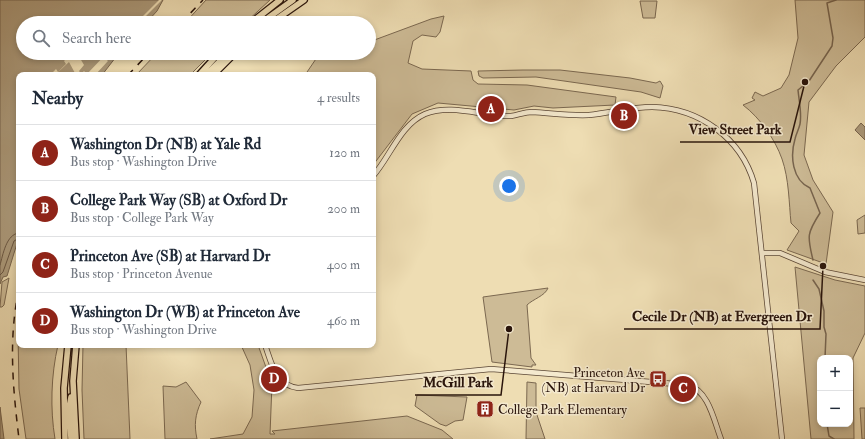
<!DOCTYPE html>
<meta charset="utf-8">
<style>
body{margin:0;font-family:"IM FELL Double Pica",serif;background:#f2f2f3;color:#1f2937}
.controls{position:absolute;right:12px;bottom:12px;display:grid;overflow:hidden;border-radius:8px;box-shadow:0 2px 6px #0003}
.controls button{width:36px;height:36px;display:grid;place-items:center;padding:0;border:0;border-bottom:1px solid #e0e1e3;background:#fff;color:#1f2937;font:20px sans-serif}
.you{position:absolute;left:509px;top:186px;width:14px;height:14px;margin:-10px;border:3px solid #fff;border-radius:50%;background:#1a73e8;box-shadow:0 0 0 6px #1a73e833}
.badge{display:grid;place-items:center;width:26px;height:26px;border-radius:50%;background:#8f2418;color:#fff;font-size:13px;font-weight:700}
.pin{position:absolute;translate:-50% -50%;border:2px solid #fff;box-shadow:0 1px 4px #0006}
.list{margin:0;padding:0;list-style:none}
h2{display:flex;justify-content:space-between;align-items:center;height:52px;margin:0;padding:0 16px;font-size:17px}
h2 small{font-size:13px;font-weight:400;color:#747a83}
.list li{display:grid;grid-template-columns:26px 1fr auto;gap:12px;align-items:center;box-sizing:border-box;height:56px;padding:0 16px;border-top:1px solid #e0e1e3}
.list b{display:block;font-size:15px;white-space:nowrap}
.list p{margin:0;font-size:13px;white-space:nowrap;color:#747a83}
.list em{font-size:13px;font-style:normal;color:#747a83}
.icon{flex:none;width:22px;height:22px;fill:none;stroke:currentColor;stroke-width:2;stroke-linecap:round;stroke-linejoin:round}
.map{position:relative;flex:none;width:865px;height:439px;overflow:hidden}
.search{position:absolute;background:#fff;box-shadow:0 2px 6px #0003;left:16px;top:16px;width:360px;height:44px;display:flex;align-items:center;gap:10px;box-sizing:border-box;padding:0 14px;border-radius:22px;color:#747a83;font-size:15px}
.panel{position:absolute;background:#fff;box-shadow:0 2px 6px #0003;left:16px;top:72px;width:360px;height:276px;border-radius:8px}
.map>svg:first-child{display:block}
.green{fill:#cdbb96;stroke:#7b6850;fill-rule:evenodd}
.water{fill:#ab997a;stroke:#77644e}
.pier{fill:#eeddb3}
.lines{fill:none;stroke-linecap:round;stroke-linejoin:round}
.shore{stroke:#6a5642;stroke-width:1}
.stream{stroke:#77644e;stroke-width:1.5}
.tertiary-casing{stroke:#5a4635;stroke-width:6}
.primary-casing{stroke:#29140b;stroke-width:8}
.tertiary{stroke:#f4e9ce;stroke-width:4.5}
.primary{stroke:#eeddb3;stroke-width:5.5}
.rail{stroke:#29140b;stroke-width:1.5;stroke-dasharray:7 7;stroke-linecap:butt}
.labels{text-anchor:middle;stroke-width:3;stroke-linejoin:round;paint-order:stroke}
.poi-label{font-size:13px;fill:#29140b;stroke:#f4e9ce;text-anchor:end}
.leader{fill:none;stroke:#29140b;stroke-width:1.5}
.callout-dot{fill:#29140b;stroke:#f4e9ce;stroke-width:1.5}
.callout-label{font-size:14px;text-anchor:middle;font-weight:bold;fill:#29140b;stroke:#f4e9ce;stroke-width:3;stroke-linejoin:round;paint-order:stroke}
</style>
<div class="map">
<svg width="865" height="439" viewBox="0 0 865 439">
<rect width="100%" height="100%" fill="#eeddb3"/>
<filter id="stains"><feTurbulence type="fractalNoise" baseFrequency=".005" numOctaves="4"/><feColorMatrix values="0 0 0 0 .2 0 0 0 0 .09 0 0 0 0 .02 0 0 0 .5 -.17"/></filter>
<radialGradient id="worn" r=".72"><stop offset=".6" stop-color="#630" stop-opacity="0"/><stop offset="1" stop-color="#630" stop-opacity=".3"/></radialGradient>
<path class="green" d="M 206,0 L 270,0 L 245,23 L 185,23 Z
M 795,0 L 865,0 L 865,37 L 836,66 L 809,102 L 804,155 L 813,180 L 833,212 L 826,264 L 787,250 L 799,231 L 791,223 C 789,203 789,179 782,159 C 775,139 760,118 743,105 L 755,100 L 752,98 L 755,92 L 763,96 L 781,88 L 789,75 L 798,38 Z
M 640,1 L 657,1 L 655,18 L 643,18 Z
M 444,16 L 440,32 L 436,37 L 422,35 L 413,41 L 408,63 L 422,69 L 471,71 L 473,80 L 478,84 L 527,85 L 616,97 L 615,105 L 553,108 L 534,106 L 514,110 L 438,103 L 412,114 L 373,165 L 373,75 L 305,75 L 320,53 L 369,53 L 369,42 L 431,19 Z
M 157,53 L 212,53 L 190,75 L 136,75 Z
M 523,70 L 560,70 L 630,78 L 656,83 L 660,81 L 663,86 L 660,98 L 641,92 L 536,77 L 483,78 L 479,76 L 478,71 Z
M 865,215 L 865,233 L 858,234 L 857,220 Z
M 795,267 L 835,280 L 865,286 L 865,333 L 853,358 L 854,439 L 811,439 ZM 820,358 L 850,358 L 850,424 L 820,424 Z
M 9,278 L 4,305 L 2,307 L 0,307 L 2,282 Z
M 548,288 C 545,296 533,299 527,305 L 531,358 L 536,365 L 532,365 L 532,367 L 492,362 L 483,297 Z
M 19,331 L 19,345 L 58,345 C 51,375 50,409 55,439 L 26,439 L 19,389 L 18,334 Z
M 83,345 L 126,345 L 130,439 L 84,439 L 82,390 Z
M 241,345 L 258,345 L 272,384 L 270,434 L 275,434 L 272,431 L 407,416 L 442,430 L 453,439 L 210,439 L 243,434 L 252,417 L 254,390 L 250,365 Z
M 186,382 L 201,402 C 195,415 194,425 197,439 L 165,439 L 163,386 L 176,387 Z
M 527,382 L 536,383 L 536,412 L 545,439 L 526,439 Z
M 417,395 L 467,397 L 463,420 L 455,421 L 446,426 L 440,424 L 415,406 Z
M 860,408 L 865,408 L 865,439 L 862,439 Z"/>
<path class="water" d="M 0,0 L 163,0 L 157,11 L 146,23 L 23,23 L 23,53 L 119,53 L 102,75 L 19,75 L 19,237 L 7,276 L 3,277 L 0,284 Z
M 861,123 L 865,127 L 865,140 L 855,130 Z
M 0,407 L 4,439 L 0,439 Z"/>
<path class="pier" d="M 159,0 L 162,0 L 139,23 L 136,23 Z
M 72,53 L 77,53 L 84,65 L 79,71 L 82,75 L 76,75 L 69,62 L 55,75 L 56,74 L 53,72 L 56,69 L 58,72 L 66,64 L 64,61 Z
M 107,53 L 110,53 L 105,58 L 108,61 L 95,75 L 84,75 L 82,73 L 84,71 L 87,74 Z"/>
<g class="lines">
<path class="shore" d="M 0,265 C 3,255 6,234 19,233
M 0,275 L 3,272 L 14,241 L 19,238"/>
<path class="stream" d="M 813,260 C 807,236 807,233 820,213 L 810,188 C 792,180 790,156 795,139 C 796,134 799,129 800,124 C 802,113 799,101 798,90 L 809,81 L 832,46 L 833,38 L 827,3 L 836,0
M 813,280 L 819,289 L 824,311 L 824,327 L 826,334 L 825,358
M 827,424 L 829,436 L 834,439"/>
<defs>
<path id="tertiary" d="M 373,176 C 390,157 400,125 425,114 C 452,103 483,117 511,116 C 518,115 525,112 532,112 C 551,113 570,116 589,115 C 610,113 632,107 652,107 C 699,108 741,138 754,183 L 782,439
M 763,253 L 780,253 L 825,272 L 865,280
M 265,345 C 272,364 275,385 298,388 L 491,369 L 688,385 C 709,391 714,421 721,439"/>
<path id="primary" d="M 251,23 L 280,0
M 261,23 L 293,0
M 271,23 L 304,0
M 199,75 L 219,53
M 206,75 L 228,53
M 213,75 L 235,53
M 76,345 L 73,381 L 76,439
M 65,439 L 64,388 L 68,345
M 71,439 L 69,408 L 71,397"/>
</defs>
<use href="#tertiary" class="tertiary-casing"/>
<use href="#primary" class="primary-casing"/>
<use href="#tertiary" class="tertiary"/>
<use href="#primary" class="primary"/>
<path class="rail" d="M 181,23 L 203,0
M 128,75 L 149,53
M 19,289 C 8,339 13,389 19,439"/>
</g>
<defs>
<symbol id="bus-square" viewBox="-11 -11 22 22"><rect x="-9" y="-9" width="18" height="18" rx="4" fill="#8f2418" stroke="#f4e9ce"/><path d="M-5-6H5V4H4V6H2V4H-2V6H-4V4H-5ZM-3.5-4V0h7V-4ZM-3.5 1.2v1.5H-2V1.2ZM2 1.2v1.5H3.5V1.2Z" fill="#fff"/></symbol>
<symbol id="building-square" viewBox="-11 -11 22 22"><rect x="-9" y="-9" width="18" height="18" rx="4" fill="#8f2418" stroke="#f4e9ce"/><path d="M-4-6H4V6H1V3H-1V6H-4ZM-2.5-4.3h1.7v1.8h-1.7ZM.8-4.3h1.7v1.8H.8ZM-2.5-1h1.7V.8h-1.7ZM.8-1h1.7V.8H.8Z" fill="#fff"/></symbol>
</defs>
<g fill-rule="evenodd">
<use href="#bus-square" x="648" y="369" width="20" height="20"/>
<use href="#building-square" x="475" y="399" width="20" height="20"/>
</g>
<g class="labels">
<g class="poi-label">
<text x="645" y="377">Princeton Ave<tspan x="645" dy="15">(NB) at Harvard Dr</tspan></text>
<text x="498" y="414" text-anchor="start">College Park Elementary</text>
</g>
</g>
<path class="leader" d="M805 82L790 142H680M823 266L820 329H624M509 329L501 395H415"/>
<g class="callout-dot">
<circle cx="805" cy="82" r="4"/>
<circle cx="823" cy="266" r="4"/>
<circle cx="509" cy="329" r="4"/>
</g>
<g class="callout-label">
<text x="735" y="134">View Street Park</text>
<text x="722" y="321">Cecile Dr (NB) at Evergreen Dr</text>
<text x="458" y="387">McGill Park</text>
</g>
<rect width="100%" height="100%" filter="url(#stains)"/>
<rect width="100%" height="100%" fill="url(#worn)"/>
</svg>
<div class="controls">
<button>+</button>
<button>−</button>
</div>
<div class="you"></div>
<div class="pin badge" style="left:491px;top:109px">A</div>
<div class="pin badge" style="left:624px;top:116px">B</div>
<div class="pin badge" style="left:683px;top:389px">C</div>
<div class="pin badge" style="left:274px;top:379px">D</div>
<div class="search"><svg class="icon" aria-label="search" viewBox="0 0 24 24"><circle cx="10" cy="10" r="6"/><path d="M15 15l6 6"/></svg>Search here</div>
<section class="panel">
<h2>Nearby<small>4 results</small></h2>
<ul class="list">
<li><span class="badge">A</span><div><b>Washington Dr (NB) at Yale Rd</b><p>Bus stop · Washington Drive</p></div><em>120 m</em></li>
<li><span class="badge">B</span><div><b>College Park Way (SB) at Oxford Dr</b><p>Bus stop · College Park Way</p></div><em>200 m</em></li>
<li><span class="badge">C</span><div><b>Princeton Ave (SB) at Harvard Dr</b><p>Bus stop · Princeton Avenue</p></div><em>400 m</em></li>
<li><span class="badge">D</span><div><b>Washington Dr (WB) at Princeton Ave</b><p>Bus stop · Washington Drive</p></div><em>460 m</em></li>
</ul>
</section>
</div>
